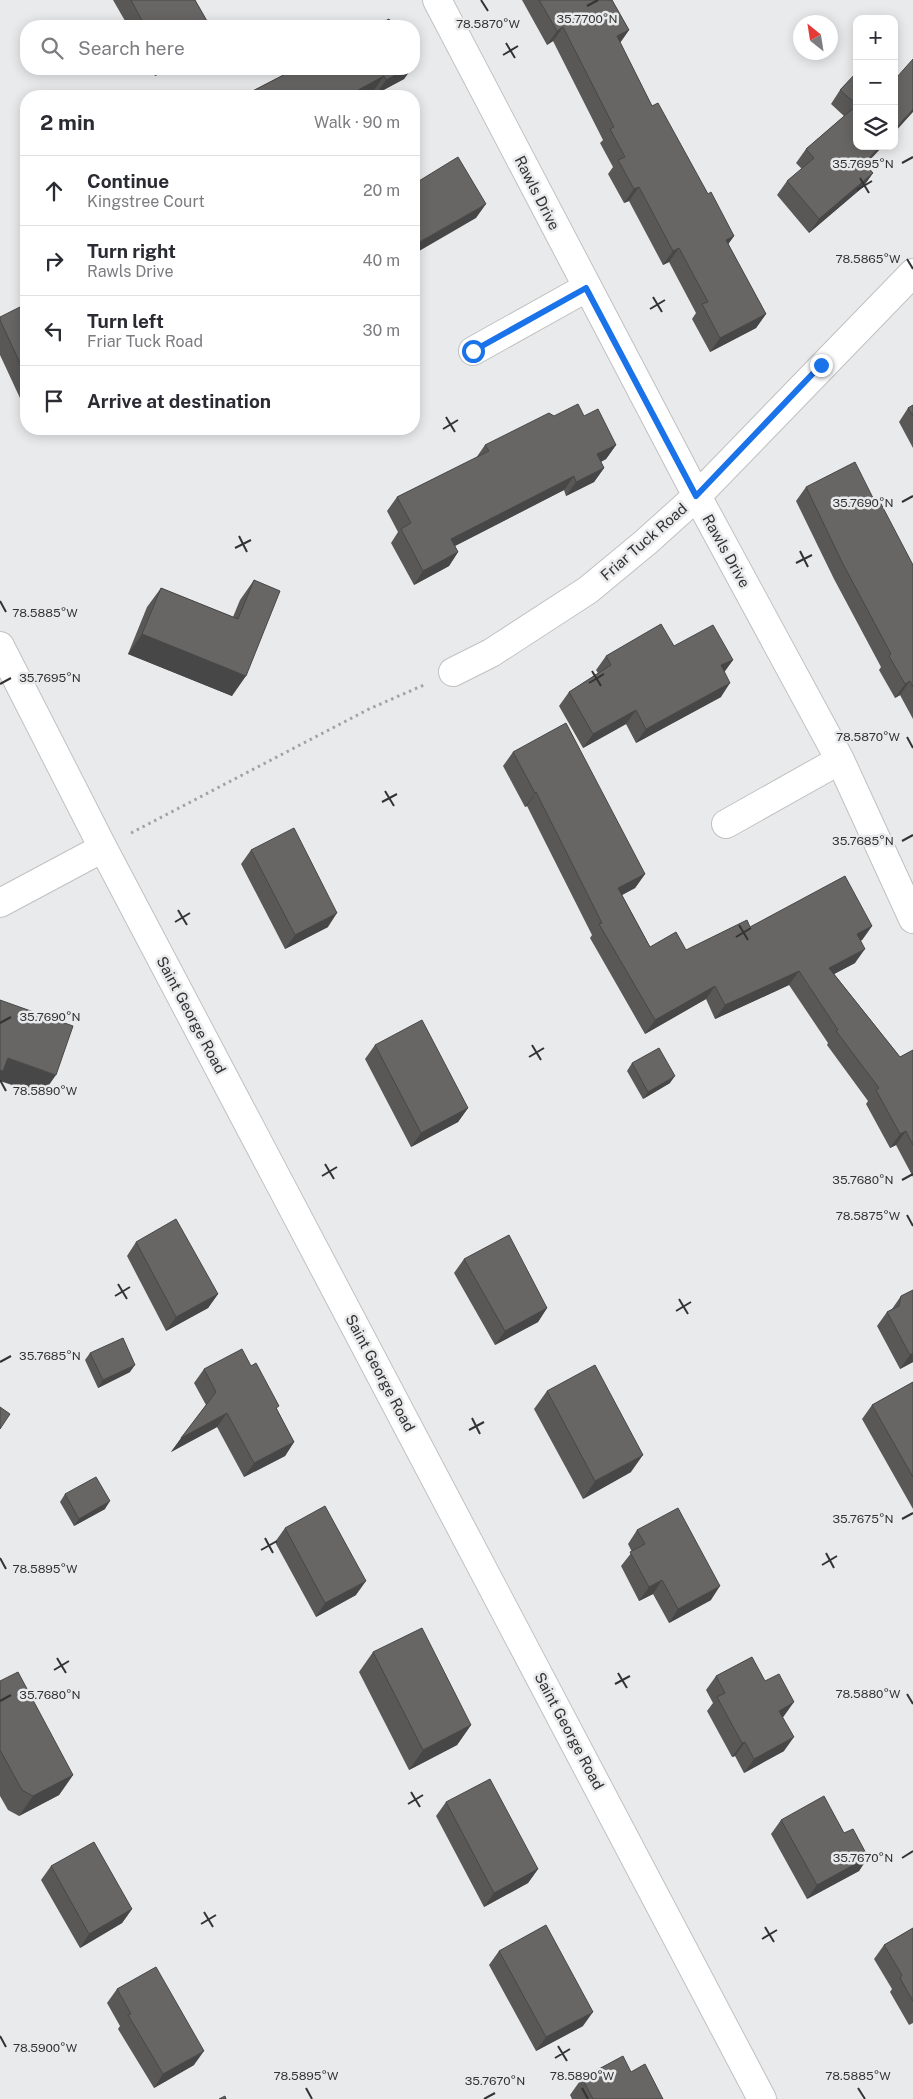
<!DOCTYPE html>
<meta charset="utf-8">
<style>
body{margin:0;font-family:"Public Sans",sans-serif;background:#f2f2f3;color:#2b2b33}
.controls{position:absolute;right:15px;top:15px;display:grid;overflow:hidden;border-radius:10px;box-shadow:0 2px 12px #0003}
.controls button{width:45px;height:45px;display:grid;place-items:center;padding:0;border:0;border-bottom:1px solid #e1e1e2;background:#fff;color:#2b2b33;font:25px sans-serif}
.compass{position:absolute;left:793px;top:15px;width:45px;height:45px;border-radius:50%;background:#fff;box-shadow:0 2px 12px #0003;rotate:330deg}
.stop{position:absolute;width:15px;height:15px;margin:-11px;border:4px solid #1a73e8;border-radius:50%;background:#fff}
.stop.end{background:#1a73e8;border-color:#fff;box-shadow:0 1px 5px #0008}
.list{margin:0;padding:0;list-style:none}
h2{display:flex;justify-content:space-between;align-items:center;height:65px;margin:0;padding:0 20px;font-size:21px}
h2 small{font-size:16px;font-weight:400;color:#7c7c81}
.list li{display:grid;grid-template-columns:32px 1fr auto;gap:15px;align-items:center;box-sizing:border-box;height:70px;padding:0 20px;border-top:1px solid #e1e1e2}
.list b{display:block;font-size:19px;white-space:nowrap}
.list p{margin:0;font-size:16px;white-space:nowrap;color:#7c7c81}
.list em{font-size:16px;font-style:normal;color:#7c7c81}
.icon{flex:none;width:28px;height:28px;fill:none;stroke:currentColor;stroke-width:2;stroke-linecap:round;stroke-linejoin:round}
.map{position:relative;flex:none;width:913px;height:2099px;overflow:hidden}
.search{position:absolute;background:#fff;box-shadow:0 2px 12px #0003;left:20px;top:20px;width:400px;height:55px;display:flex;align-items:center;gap:12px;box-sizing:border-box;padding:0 18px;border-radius:20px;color:#7c7c81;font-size:19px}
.panel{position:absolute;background:#fff;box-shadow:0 2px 12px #0003;left:20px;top:90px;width:400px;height:345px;border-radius:20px}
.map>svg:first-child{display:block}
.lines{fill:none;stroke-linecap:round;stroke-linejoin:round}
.minor-casing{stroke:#c1c1c2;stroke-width:30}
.path{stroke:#a2a3a4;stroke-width:3;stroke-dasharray:2.5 4;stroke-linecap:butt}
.minor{stroke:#fff;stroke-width:28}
.wall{fill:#595857}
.shaded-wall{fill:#484747}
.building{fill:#676665;stroke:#484747}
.route{stroke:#1a73e8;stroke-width:6}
.ticks{fill:none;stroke:#333334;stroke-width:2}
.labels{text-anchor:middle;stroke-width:5;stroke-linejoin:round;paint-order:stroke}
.street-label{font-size:15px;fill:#333334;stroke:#e9eaeb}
.ticks-label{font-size:12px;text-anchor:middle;fill:#333334;stroke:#e9eaeb;stroke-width:5;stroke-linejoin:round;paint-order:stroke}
</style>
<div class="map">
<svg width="913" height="2099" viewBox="0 0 913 2099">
<rect width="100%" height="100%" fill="#e9eaeb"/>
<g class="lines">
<defs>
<path id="minor" d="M 437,0 L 697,496 L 840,760 L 913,919
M 473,351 L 586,288
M 0,646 L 103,848 L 762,2099
M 453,672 L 491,653 L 588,590 L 646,542 L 697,496 L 913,273
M 726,824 L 840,760
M 0,903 L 103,848"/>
</defs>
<use href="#minor" class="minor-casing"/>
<path class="path" d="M 131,833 L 369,709 L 424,685"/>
<use href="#minor" class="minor"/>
</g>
<path class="wall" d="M 113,0 L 195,0 L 207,21 L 203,26 L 128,26 Z
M 522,0 L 612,0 L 629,30 L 620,43 L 652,106 L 734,236 L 728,244 L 766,314 L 756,328 L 710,352 L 692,319 L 696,313 L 669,262 L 663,265 L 629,201 L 624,203 L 608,174 L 613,167 L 600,143 L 603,140 L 553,41 L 547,45 Z
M 151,69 L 169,69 L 155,76 Z
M 295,69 L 411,69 L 404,79 L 376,94 L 374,90 L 363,96 L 243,96 Z
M 857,72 L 866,165 L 873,173 L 863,187 L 809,233 L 777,195 L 787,181 L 802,169 L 796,163 L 806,149 L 844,116 L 831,104 L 840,90 Z
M 26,304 L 26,411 L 0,355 L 0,320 Z
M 913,405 L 913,448 L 899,422 L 908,408 Z
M 554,416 L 584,416 L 616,445 L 606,459 L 601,462 L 604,468 L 594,482 L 566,496 L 564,490 L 455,546 L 458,552 L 449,566 L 414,585 L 391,543 L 398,532 L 387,511 L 397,497 L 476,458 L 485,445 Z
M 348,429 L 363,429 L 351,435 Z
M 806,487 L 875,502 L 913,565 L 913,719 L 900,695 L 895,698 L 879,670 L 881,667 L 834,579 L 796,501 Z
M 254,580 L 232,696 L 128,654 L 147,607 L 161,588 L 233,617 L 240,600 Z
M 674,646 L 733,660 L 724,671 L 721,697 L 636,743 L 626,724 L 583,748 L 559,706 L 569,692 L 598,673 L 596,670 L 606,656 Z
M 513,752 L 645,874 L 635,888 L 622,895 L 650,947 L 686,950 L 750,927 L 872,926 L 862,940 L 860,941 L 855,963 L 834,974 L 900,1057 L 913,1050 L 913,1177 L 896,1145 L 890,1148 L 866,1104 L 868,1101 L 827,1045 L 828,1043 L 789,985 L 715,1019 L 706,999 L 645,1034 L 590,938 L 592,935 L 527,806 L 525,807 L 503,766 Z
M 251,850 L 328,927 L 285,949 L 241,864 Z
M 375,1045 L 468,1108 L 458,1122 L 411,1147 L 365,1059 Z
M 632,1063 L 670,1083 L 643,1099 L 627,1071 Z
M 136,1242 L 218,1294 L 208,1308 L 166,1331 L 127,1256 Z
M 464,1259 L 547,1308 L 538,1322 L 495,1345 L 454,1273 Z
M 913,1290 L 913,1362 L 900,1369 L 877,1326 L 887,1312 L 892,1309 L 901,1296 Z
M 90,1353 L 130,1372 L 98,1388 L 85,1360 Z
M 251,1366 L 277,1409 L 294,1442 L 285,1456 L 244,1477 L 217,1427 L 171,1452 L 206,1405 L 194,1383 L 204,1369 Z
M 913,1382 L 913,1509 L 862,1419 L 872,1405 Z
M 547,1391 L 631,1472 L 583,1499 L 534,1409 Z
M 65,1494 L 105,1509 L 74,1526 L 60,1502 Z
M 285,1528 L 356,1595 L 316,1617 L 275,1542 Z
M 637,1530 L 711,1600 L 669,1623 L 653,1594 L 639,1601 L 621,1566 L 632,1552 L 628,1544 Z
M 373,1652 L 471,1725 L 457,1745 L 409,1770 L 359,1672 Z
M 716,1676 L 784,1716 L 783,1717 L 784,1751 L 744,1773 L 735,1756 L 732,1757 L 707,1711 L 713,1703 L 706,1690 Z
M 0,1681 L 73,1775 L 59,1795 L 19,1816 L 8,1810 L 0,1796 Z
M 446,1802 L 538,1869 L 528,1883 L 484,1907 L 436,1816 Z
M 781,1820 L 844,1833 L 868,1857 L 859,1871 L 807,1899 L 771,1834 Z
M 51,1866 L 132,1909 L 122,1923 L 80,1948 L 41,1880 Z
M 913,1928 L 913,2023 L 909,2025 L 890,1992 L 892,1989 L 874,1959 L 884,1945 Z
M 499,1951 L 583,2026 L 536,2051 L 489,1965 Z
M 117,1989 L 194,2065 L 154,2088 L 118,2029 L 120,2026 L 107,2003 Z
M 631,2072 L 663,2099 L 572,2099 L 570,2095 L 582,2078 Z"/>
<path class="shaded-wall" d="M 207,21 L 203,26 L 198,26 L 199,25 Z
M 563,27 L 553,41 L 547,45 L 557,31 Z
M 629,30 L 619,44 L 617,36 Z
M 160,69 L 169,69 L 155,76 Z
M 407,69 L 411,69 L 404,79 L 376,94 L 386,80 Z
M 384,76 L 374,90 L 363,96 L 347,96 Z
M 913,109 L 913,112 L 894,133 L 894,130 Z
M 880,146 L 883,146 L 854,177 L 864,163 Z
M 873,173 L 863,187 L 809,233 L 819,219 Z
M 639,187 L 629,201 L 624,203 L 634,189 Z
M 486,204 L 476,218 L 414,254 L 414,245 Z
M 734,236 L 724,250 L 726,240 Z
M 679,248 L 669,262 L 663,265 L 673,251 Z
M 766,314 L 756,328 L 710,352 L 720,338 Z
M 356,429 L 363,429 L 351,435 Z
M 616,445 L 606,459 L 588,468 L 597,454 Z
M 604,468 L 594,482 L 566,496 L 576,482 Z
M 574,476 L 564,490 L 441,553 L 451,539 Z
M 458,552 L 449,566 L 414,585 L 423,571 Z
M 142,634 L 246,676 L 232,696 L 128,654 Z
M 733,660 L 723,674 L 721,665 Z
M 910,681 L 900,695 L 895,698 L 905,684 Z
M 730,683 L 721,697 L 636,743 L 646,729 Z
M 636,710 L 626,724 L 583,748 L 593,734 Z
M 536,792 L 527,806 L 525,807 L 535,793 Z
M 645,874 L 635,888 L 609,902 L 618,888 Z
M 337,913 L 328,927 L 285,949 L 295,935 Z
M 872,926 L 862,940 L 847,948 L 857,934 Z
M 865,949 L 855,963 L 819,982 L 829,968 Z
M 799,971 L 789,985 L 715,1019 L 725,1005 Z
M 715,986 L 706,999 L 645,1034 L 655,1020 Z
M 8,1058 L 56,1075 L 42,1095 L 0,1081 L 0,1069 Z
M 675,1076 L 670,1083 L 643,1099 L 648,1092 Z
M 468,1108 L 458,1122 L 411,1147 L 421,1133 Z
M 906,1131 L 896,1145 L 890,1148 L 900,1134 Z
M 218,1294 L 208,1308 L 166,1331 L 176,1317 Z
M 547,1308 L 538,1322 L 495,1345 L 505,1331 Z
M 913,1353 L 913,1362 L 900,1369 L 910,1355 Z
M 135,1365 L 130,1372 L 98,1388 L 103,1380 Z
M 227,1413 L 217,1427 L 171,1452 L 181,1438 Z
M 294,1442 L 285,1456 L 244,1477 L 254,1463 Z
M 643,1455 L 631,1472 L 583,1499 L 595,1481 Z
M 110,1501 L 105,1509 L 74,1526 L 79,1519 Z
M 662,1580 L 653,1594 L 639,1601 L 649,1587 Z
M 366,1581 L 356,1595 L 316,1617 L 325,1603 Z
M 720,1586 L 711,1600 L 669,1623 L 678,1609 Z
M 794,1702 L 784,1716 L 770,1725 L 779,1711 Z
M 471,1725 L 457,1745 L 409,1770 L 423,1750 Z
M 794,1737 L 784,1751 L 744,1773 L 754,1759 Z
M 745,1742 L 735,1756 L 732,1757 L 742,1743 Z
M 73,1775 L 59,1795 L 19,1816 L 33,1796 Z
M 868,1857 L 859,1871 L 807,1899 L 817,1885 Z
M 538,1869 L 528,1883 L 484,1907 L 494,1893 Z
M 132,1909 L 122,1923 L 80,1948 L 89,1934 Z
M 593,2012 L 583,2026 L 536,2051 L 546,2037 Z
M 204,2051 L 194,2065 L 154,2088 L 163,2074 Z"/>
<path class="building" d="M 131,0 L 195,0 L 207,21 L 199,25 L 200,26 L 145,26 Z
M 539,0 L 612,0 L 629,30 L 617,36 L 652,106 L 658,103 L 708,194 L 711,192 L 734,236 L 726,240 L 766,314 L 720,338 L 702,304 L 708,302 L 679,248 L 673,251 L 639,187 L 634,189 L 618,160 L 625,157 L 610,129 L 614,127 L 563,27 L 557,31 Z
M 389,19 L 393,26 L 375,26 Z
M 913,59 L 913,109 L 894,130 L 894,74 L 897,77 Z
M 295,69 L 407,69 L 386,80 L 384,76 L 347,96 L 243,96 Z
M 857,72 L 857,105 L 840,90 Z
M 857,105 L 857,146 L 880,146 L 864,163 L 873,173 L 819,219 L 787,181 L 814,158 L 806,149 Z
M 458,157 L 486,204 L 414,245 L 414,184 Z
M 26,304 L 26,376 L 0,320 L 0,317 Z
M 578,404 L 584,416 L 598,409 L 616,445 L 597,454 L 604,468 L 576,482 L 574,476 L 451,539 L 458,552 L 423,571 L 401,529 L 411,523 L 397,497 L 489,451 L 485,445 L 549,413 L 554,416 Z
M 913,405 L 913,416 L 908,408 Z
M 855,462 L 875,502 L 879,500 L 913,565 L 913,687 L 910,681 L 905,684 L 889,656 L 891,654 L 843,564 L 806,487 Z
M 254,580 L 280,591 L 246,676 L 142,634 L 161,588 L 238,619 Z
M 661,624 L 674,646 L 713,625 L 733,660 L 721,665 L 730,683 L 646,729 L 636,710 L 593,734 L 569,692 L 611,665 L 606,656 Z
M 566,723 L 645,874 L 618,888 L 650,947 L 676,932 L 686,950 L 747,920 L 750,927 L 845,876 L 872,926 L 857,934 L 865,949 L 829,968 L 900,1057 L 913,1050 L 913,1145 L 906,1131 L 900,1134 L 876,1090 L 879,1088 L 836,1031 L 838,1030 L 799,971 L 725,1005 L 715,986 L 655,1020 L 599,924 L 602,923 L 536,792 L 535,793 L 513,752 Z
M 294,828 L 337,913 L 295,935 L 251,850 Z
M 0,1000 L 73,1026 L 56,1075 L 8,1058 L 3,1071 L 0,1070 Z
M 422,1020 L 468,1108 L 421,1133 L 375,1045 Z
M 659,1048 L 675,1076 L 648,1092 L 632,1063 Z
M 176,1219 L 218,1294 L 176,1317 L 136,1242 Z
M 509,1235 L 547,1308 L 505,1331 L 464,1259 Z
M 913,1290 L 913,1353 L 910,1355 L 887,1312 L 899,1306 L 901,1296 Z
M 123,1338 L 135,1365 L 103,1380 L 90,1353 Z
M 242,1349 L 251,1366 L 256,1363 L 279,1406 L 276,1408 L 294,1442 L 254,1463 L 227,1413 L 181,1438 L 216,1392 L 204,1369 Z
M 595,1365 L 643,1455 L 595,1481 L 547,1391 Z
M 913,1382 L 913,1477 L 872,1405 Z
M 0,1407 L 10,1414 L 0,1429 Z
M 96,1477 L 110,1501 L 79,1519 L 65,1494 Z
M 325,1506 L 366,1581 L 325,1603 L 285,1528 Z
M 678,1508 L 720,1586 L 678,1609 L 662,1580 L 649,1587 L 630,1552 L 645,1544 L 637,1530 Z
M 422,1628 L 471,1725 L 423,1750 L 373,1652 Z
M 752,1657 L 765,1681 L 779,1674 L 794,1702 L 779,1711 L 794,1737 L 754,1759 L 745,1742 L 742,1743 L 717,1697 L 725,1693 L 716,1676 Z
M 18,1672 L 73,1775 L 33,1796 L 22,1790 L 0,1750 L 0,1681 Z
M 490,1779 L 538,1869 L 494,1893 L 446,1802 Z
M 824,1796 L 844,1833 L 853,1829 L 868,1857 L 817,1885 L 781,1820 Z
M 94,1842 L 132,1909 L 89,1934 L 51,1866 Z
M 546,1925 L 593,2012 L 546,2037 L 499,1951 Z
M 913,1928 L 913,2001 L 900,1978 L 902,1975 L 884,1945 Z
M 156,1967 L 204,2051 L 163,2074 L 128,2015 L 131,2014 L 117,1989 Z
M 623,2056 L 631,2072 L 645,2064 L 663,2099 L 593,2099 L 582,2078 Z
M 225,2096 L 226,2099 L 219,2099 Z"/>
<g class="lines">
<path class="route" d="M 473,351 L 586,288 L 696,496 L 821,365"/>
</g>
<path class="ticks" d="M 481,0 L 488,11M 587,6 L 598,0M 506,43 L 515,58M 503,55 L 518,46M 902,163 L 913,157M 860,178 L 869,193M 857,190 L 872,181M 907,259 L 913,269M 653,297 L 662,312M 650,309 L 665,300M 446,417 L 455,432M 443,429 L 458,420M 902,502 L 913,496M 239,536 L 247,552M 235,548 L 251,540M 800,551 L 808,567M 796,563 L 812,555M 0,601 L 6,612M 592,671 L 601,686M 589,683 L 604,674M 0,684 L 11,678M 907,737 L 913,748M 385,791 L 394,806M 382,802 L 397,794M 902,841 L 913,835M 178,910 L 187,925M 175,922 L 190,913M 739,925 L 748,940M 736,937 L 751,928M 0,1023 L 11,1017M 532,1045 L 541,1060M 529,1057 L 544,1048M 0,1080 L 6,1091M 325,1164 L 334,1179M 322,1176 L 337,1167M 902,1180 L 913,1174M 907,1215 L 913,1226M 118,1284 L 127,1299M 115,1296 L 130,1287M 679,1299 L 688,1314M 676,1311 L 691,1302M 0,1362 L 11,1356M 472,1418 L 480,1434M 469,1430 L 484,1422M 902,1519 L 913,1513M 265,1538 L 273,1553M 261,1550 L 277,1541M 826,1553 L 834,1568M 0,1558 L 6,1569M 822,1565 L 837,1556M 57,1658 L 66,1673M 54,1670 L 69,1661M 618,1673 L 627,1688M 615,1684 L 630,1676M 907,1694 L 913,1704M 0,1701 L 11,1695M 411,1792 L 420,1807M 408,1804 L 423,1795M 902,1858 L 913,1851M 204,1912 L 213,1927M 201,1924 L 216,1915M 765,1927 L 774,1942M 762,1939 L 777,1930M 0,2036 L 6,2047M 558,2046 L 567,2061M 555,2058 L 570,2049M 306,2088 L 312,2099M 582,2088 L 588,2099M 858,2088 L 865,2099M 484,2099 L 495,2093"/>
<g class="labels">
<g class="street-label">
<text transform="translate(537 193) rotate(63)" y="5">Rawls Drive</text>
<text transform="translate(644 542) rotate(-41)" y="5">Friar Tuck Road</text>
<text transform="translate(726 551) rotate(61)" y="5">Rawls Drive</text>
<text transform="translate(191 1015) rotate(62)" y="5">Saint George Road</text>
<text transform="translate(380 1373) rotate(62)" y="5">Saint George Road</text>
<text transform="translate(569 1731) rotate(62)" y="5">Saint George Road</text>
</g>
</g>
<g class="ticks-label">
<text x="587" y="23">35.7700°N</text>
<text x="488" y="28">78.5870°W</text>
<text x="863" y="168">35.7695°N</text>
<text x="868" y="263">78.5865°W</text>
<text x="863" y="507">35.7690°N</text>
<text x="45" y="617">78.5885°W</text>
<text x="50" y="682">35.7695°N</text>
<text x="868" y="741">78.5870°W</text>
<text x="863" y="845">35.7685°N</text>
<text x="50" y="1021">35.7690°N</text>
<text x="45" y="1095">78.5890°W</text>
<text x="863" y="1184">35.7680°N</text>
<text x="868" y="1220">78.5875°W</text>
<text x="50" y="1360">35.7685°N</text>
<text x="863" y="1523">35.7675°N</text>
<text x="45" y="1573">78.5895°W</text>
<text x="868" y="1698">78.5880°W</text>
<text x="50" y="1699">35.7680°N</text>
<text x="863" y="1862">35.7670°N</text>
<text x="45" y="2052">78.5900°W</text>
<text x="306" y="2080">78.5895°W</text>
<text x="582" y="2080">78.5890°W</text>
<text x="858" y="2080">78.5885°W</text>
<text x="495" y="2085">35.7670°N</text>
</g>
</svg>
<div class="controls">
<button>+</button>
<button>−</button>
<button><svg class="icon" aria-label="layers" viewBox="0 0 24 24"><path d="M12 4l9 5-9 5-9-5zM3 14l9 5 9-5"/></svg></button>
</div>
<svg class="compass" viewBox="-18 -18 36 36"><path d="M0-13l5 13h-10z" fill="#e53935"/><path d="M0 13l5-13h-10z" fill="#7c7c81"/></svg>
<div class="stop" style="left:473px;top:351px"></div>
<div class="stop end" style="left:821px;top:365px"></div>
<div class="search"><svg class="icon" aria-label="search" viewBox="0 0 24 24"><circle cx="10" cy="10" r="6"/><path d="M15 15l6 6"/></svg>Search here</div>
<section class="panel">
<h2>2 min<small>Walk · 90 m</small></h2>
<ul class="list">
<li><svg class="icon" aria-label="ahead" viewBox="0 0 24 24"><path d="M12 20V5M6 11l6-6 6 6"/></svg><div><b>Continue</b><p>Kingstree Court</p></div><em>20 m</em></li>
<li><svg class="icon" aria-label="right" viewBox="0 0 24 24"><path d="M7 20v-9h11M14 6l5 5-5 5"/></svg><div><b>Turn right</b><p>Rawls Drive</p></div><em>40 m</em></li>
<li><svg class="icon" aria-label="left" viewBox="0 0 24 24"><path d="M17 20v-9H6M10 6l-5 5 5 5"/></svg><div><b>Turn left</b><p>Friar Tuck Road</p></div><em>30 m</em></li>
<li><svg class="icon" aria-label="arrive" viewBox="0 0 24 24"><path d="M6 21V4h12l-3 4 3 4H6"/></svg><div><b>Arrive at destination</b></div></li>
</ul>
</section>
</div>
